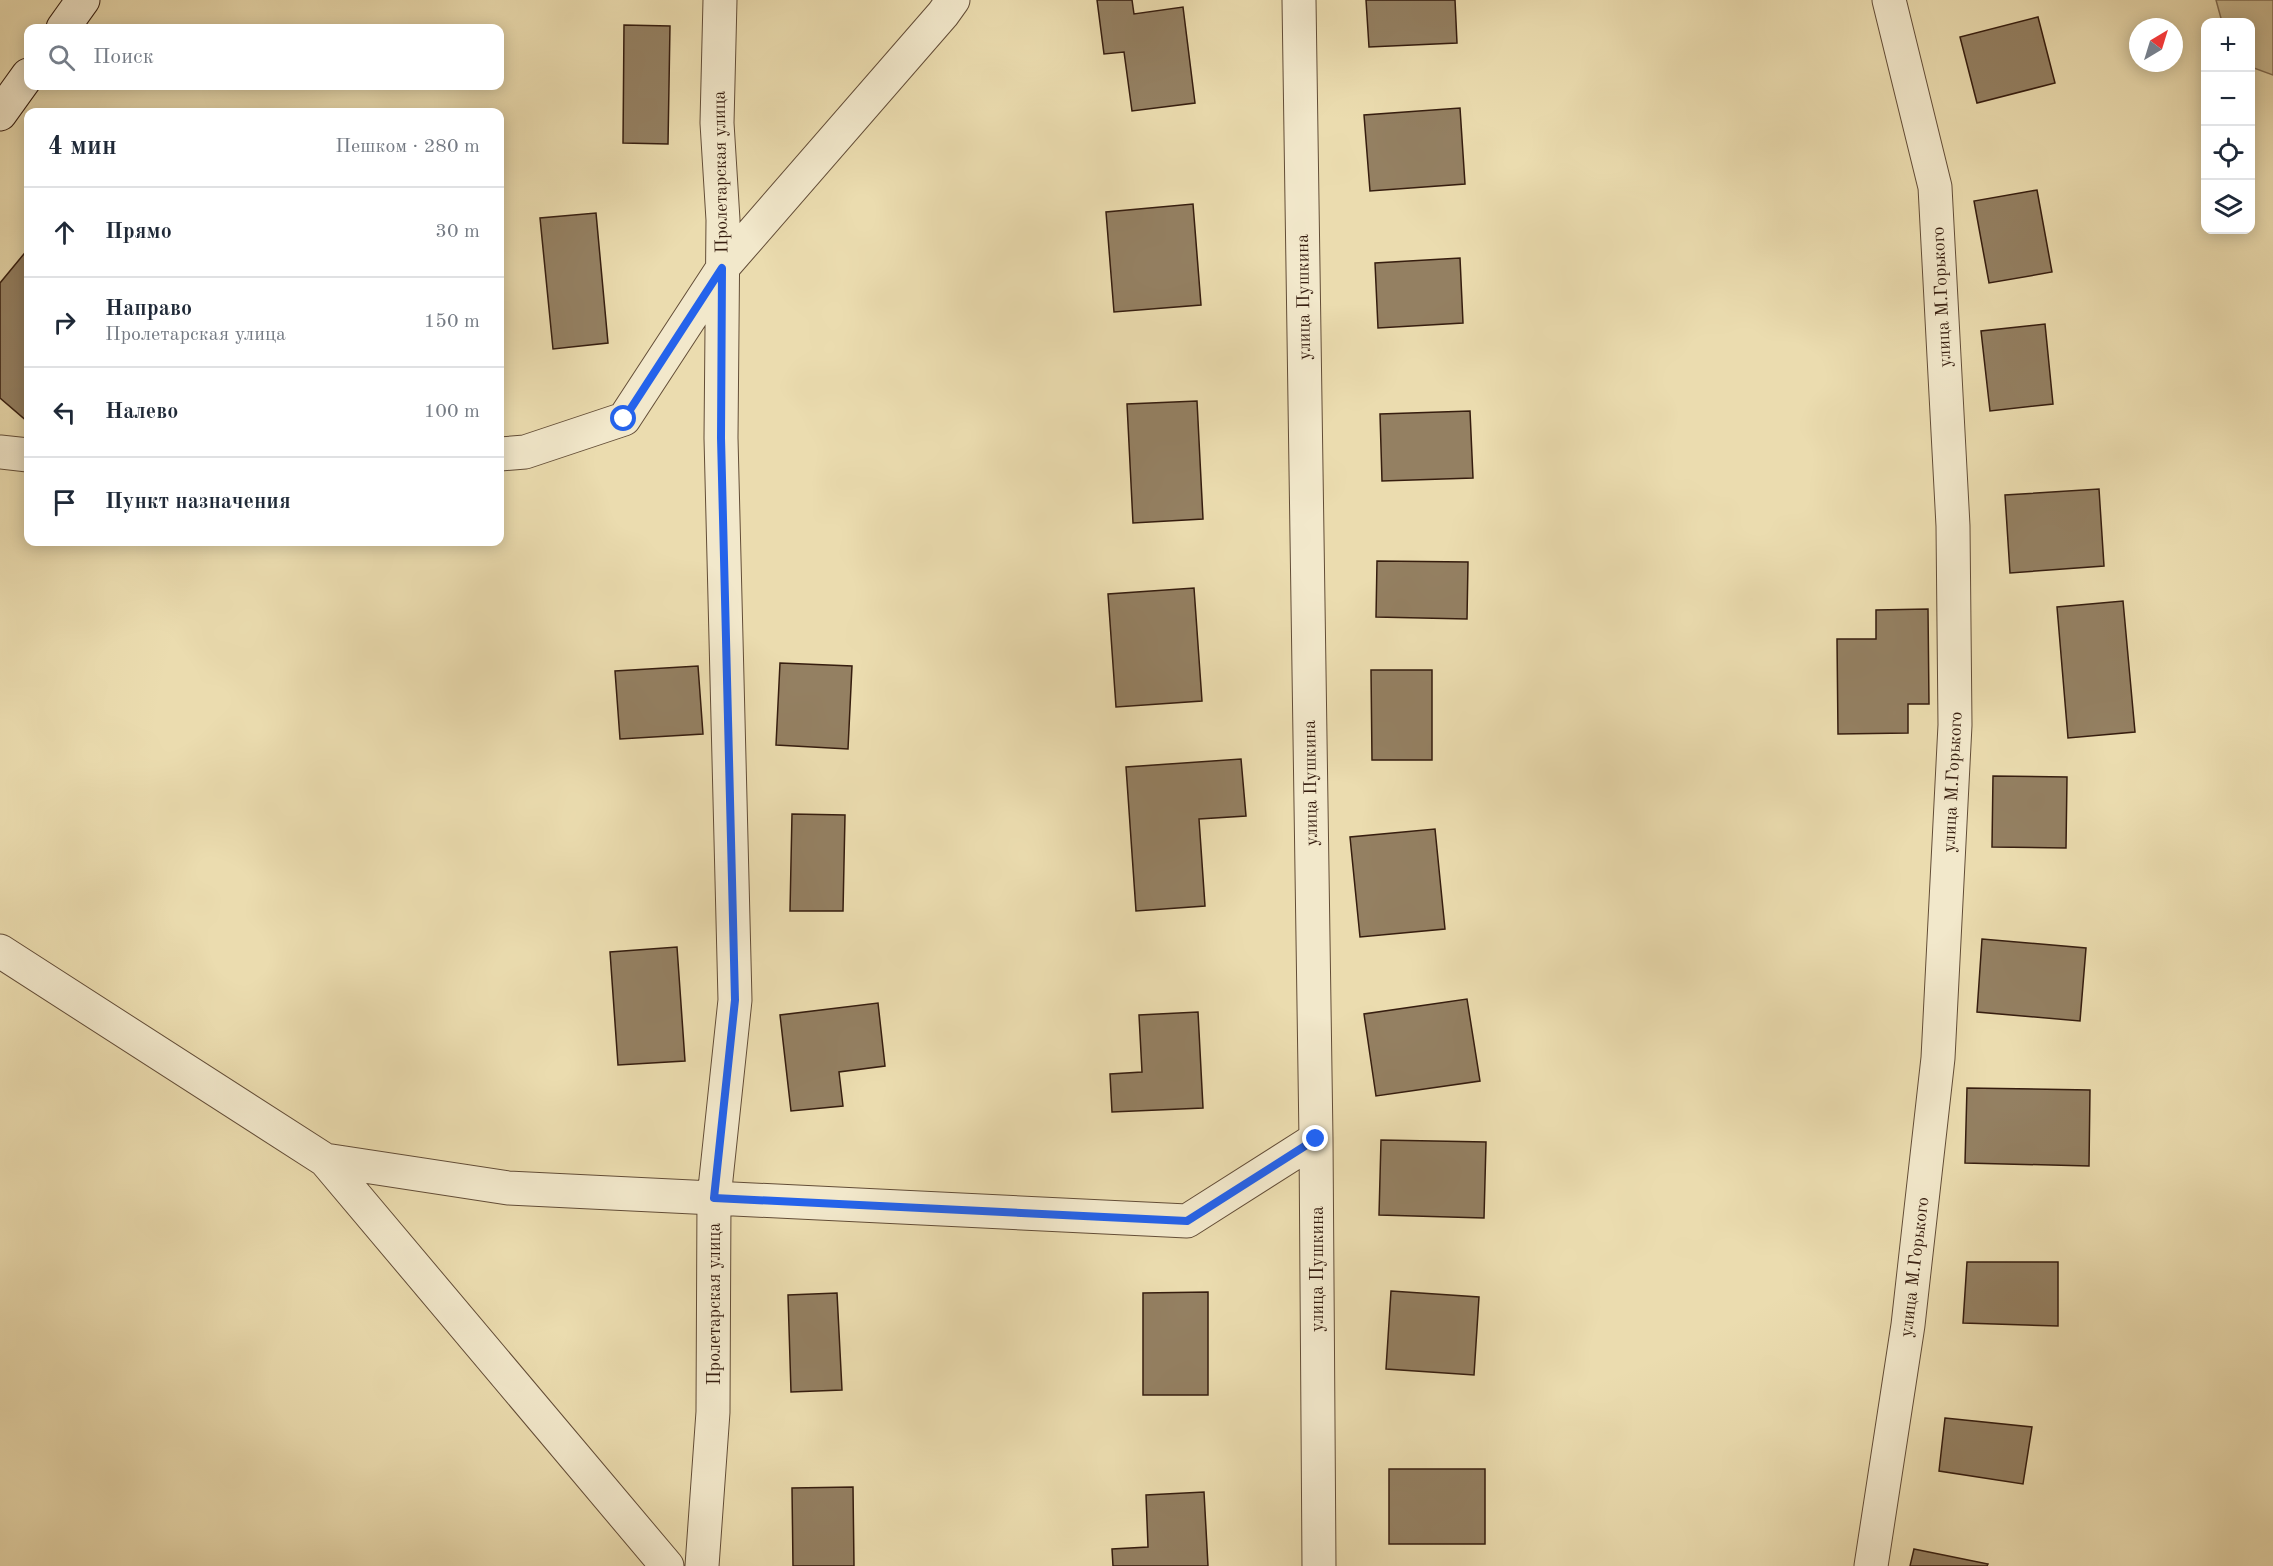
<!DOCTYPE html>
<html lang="ru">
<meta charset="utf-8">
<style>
body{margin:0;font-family:"Old Standard TT",serif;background:#f6f6f7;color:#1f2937}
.controls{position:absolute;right:18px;top:18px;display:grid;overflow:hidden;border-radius:12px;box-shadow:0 3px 15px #0003}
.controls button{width:54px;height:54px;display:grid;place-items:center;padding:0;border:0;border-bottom:2px solid #e0e1e3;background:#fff;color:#1f2937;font:30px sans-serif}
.compass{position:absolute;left:2129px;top:18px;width:54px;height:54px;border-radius:50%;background:#fff;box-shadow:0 3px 15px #0003;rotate:38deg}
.stop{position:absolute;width:18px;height:18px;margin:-14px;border:4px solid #2563eb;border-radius:50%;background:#fff}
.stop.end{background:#2563eb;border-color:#fff;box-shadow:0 2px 6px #0008}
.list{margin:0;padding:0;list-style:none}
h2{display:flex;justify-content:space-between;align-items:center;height:78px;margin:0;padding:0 24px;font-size:26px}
h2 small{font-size:20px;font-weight:400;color:#747a83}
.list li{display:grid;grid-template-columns:39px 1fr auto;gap:18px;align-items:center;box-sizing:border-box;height:90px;padding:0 24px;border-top:2px solid #e0e1e3}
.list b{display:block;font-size:22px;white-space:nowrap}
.list p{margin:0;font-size:20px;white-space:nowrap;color:#747a83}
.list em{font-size:20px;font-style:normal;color:#747a83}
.icon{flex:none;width:33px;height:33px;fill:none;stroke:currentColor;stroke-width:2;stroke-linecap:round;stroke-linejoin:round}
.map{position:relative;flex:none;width:2273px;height:1566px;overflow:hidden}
.search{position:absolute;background:#fff;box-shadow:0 3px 15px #0003;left:24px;top:24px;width:480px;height:66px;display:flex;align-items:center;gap:15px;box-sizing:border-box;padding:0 21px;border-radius:12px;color:#747a83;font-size:22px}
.panel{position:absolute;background:#fff;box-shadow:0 3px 15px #0003;left:24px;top:108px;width:480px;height:438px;border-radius:12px}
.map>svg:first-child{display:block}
.green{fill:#ccbc94;stroke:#816c52;stroke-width:1.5}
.building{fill:#948062;stroke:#361d0f;stroke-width:1.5}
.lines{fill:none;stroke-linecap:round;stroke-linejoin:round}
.street-casing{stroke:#634d37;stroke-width:35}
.secondary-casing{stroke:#361d0f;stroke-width:35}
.street{stroke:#f2e8cb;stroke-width:33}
.secondary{stroke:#f2e8cb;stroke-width:33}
.route{stroke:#2563eb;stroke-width:8}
.labels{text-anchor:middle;stroke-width:5;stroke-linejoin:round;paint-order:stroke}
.street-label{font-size:18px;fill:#361d0f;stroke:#f2e8cb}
</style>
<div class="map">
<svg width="2273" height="1566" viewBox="0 0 2273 1566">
<rect width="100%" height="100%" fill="#ebdcaf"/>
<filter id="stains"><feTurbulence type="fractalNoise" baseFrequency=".00333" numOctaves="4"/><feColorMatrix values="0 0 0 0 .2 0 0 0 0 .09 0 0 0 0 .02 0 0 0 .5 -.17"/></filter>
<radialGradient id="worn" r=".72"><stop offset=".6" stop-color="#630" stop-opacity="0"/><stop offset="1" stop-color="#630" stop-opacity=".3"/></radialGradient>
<path class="green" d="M 2216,0 L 2273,0 L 2273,75 L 2251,67 L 2250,22 L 2222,22 Z"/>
<path class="building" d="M 1097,0 L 1132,0 L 1134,14 L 1183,7 L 1195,103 L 1132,111 L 1124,52 L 1104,54 Z
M 1366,0 L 1455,0 L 1457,43 L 1369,47 Z
M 2038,17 L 2055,83 L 1977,103 L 1960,37 Z
M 624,25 L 670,26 L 668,144 L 623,143 Z
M 1460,108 L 1465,184 L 1370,191 L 1364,115 Z
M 2037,190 L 2052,272 L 1989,283 L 1974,201 Z
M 1193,204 L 1201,305 L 1114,312 L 1106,212 Z
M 596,213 L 608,343 L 553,349 L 540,218 Z
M 28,249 L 28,422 L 0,398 L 0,283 Z
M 1460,258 L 1463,323 L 1378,328 L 1375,263 Z
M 2045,324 L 2053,404 L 1990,411 L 1981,331 Z
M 1197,401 L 1203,519 L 1133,523 L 1127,404 Z
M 1470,411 L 1473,478 L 1382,481 L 1380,414 Z
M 2099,489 L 2104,566 L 2010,573 L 2005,495 Z
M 1377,561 L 1468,562 L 1467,619 L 1376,617 Z
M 1194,588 L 1202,701 L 1116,707 L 1108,594 Z
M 2123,601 L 2135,732 L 2068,738 L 2057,607 Z
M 1928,609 L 1929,704 L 1908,704 L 1908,733 L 1838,734 L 1837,639 L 1876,639 L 1876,610 Z
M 780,663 L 852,666 L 848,749 L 776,745 Z
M 698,666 L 703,734 L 620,739 L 615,671 Z
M 1371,670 L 1432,670 L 1432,760 L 1372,760 Z
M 1241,759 L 1246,816 L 1199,819 L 1205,906 L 1136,911 L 1126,767 Z
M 1993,776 L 2067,777 L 2066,848 L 1992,847 Z
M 792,814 L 845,815 L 843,911 L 790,911 Z
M 1435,829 L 1445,929 L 1360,937 L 1350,837 Z
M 1982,939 L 2086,948 L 2080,1021 L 1977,1012 Z
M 677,947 L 685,1061 L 618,1065 L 610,952 Z
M 1467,999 L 1480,1081 L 1376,1096 L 1364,1014 Z
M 878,1003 L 885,1066 L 839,1072 L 843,1106 L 791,1111 L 780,1015 Z
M 1198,1012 L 1203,1108 L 1112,1112 L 1110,1074 L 1142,1072 L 1139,1015 Z
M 1967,1088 L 2090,1090 L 2089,1166 L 1965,1163 Z
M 1381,1140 L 1486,1142 L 1484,1218 L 1379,1215 Z
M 1967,1262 L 2058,1262 L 2058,1326 L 1963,1323 Z
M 1391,1291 L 1479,1297 L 1474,1375 L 1386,1369 Z
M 1208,1292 L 1208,1395 L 1143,1395 L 1143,1293 Z
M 837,1293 L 842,1390 L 791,1392 L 788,1295 Z
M 1945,1418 L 2032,1427 L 2023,1484 L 1939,1471 Z
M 1389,1469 L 1485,1469 L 1485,1544 L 1389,1544 Z
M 853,1487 L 854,1566 L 793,1566 L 792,1488 Z
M 1204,1492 L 1208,1566 L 1113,1566 L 1112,1549 L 1148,1547 L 1146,1495 Z
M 1914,1549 L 1988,1564 L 1987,1566 L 1910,1566 Z"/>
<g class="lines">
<defs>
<path id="street" d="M 1299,0 L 1316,1139 L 1319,1566
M 0,452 L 28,455
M 500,454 L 525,452 L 624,419 L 724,266 L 943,14 L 953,0
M 0,951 L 325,1160 L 667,1566
M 325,1160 L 508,1188 L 1187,1221 L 1316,1139
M 702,1566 L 713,1412 L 714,1198 L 735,1000 L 721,438 L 723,220 L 717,123 L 720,0
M 1871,1566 L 1908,1325 L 1938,1058 L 1955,725 L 1953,526 L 1935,187 L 1889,0"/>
<path id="secondary" d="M 63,28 L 83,0
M 0,114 L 28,75"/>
</defs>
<use href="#street" class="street-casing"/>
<use href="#secondary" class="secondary-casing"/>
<use href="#street" class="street"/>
<use href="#secondary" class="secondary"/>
</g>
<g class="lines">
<path class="route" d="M 624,419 L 722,268 L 721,438 L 735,1000 L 714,1198 L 1187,1221 L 1316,1139"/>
</g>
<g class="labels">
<g class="street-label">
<text transform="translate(720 172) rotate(-91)" y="6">Пролетарская улица</text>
<text transform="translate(1303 297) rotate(-91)" y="6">улица Пушкина</text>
<text transform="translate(1941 297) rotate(-93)" y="6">улица М.Горького</text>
<text transform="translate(1952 782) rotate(-87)" y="6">улица М.Горького</text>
<text transform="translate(1310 783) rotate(-91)" y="6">улица Пушкина</text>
<text transform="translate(1914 1267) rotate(-83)" y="6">улица М.Горького</text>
<text transform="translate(1317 1269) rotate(-90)" y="6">улица Пушкина</text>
<text transform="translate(714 1304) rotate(-90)" y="6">Пролетарская улица</text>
</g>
</g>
<rect width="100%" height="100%" filter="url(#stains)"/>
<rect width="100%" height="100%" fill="url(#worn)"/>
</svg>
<div class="controls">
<button>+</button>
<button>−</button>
<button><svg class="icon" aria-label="locate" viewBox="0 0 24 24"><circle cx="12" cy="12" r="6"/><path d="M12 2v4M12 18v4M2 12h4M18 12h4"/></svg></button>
<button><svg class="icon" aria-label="layers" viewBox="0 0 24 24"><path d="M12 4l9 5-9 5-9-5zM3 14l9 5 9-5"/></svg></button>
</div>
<svg class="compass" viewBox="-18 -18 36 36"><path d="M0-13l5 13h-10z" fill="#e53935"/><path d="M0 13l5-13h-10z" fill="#747a83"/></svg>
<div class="stop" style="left:624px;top:419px"></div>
<div class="stop end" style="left:1316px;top:1139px"></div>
<div class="search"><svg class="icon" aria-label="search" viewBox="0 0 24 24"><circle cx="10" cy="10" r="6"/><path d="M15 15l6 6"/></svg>Поиск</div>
<section class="panel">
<h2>4 мин<small>Пешком · 280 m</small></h2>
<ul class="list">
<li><svg class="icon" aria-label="ahead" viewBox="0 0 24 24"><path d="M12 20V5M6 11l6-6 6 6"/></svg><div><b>Прямо</b></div><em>30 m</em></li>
<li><svg class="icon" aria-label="right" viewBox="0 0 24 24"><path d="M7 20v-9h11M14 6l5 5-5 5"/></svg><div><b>Направо</b><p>Пролетарская улица</p></div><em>150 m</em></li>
<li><svg class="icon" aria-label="left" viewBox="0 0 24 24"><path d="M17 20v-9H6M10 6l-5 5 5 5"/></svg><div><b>Налево</b></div><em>100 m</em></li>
<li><svg class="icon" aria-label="arrive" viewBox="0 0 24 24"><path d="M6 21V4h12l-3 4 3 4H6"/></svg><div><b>Пункт назначения</b></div></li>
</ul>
</section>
</div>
